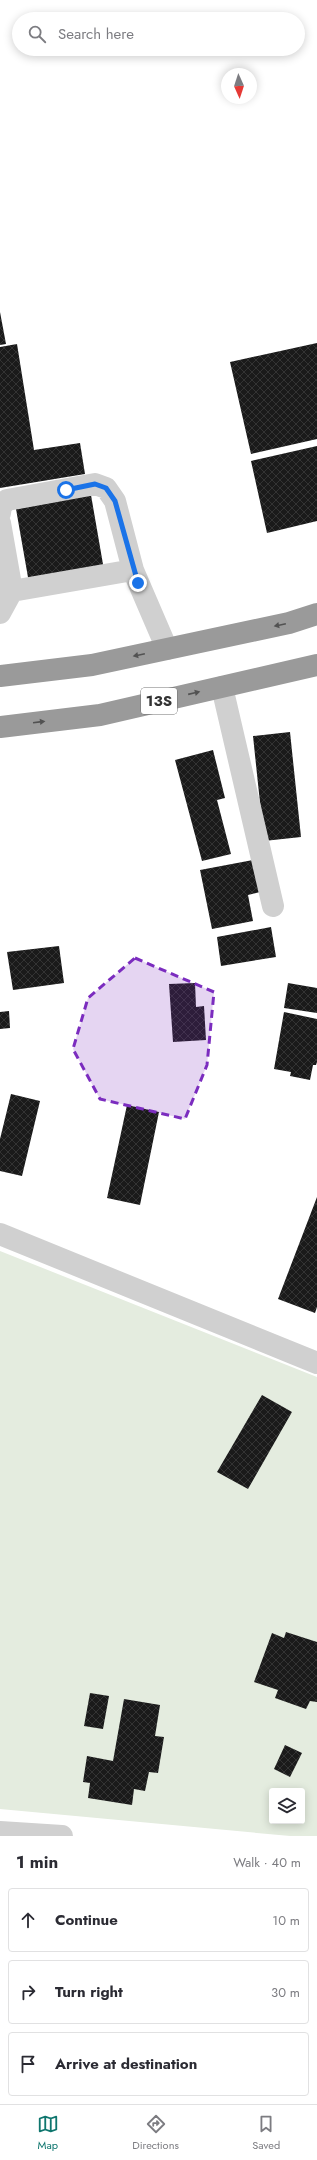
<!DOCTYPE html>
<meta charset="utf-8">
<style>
body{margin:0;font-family:Jost,sans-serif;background:#f2f2f3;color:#2b2b33}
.controls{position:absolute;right:12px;bottom:12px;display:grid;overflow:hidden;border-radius:4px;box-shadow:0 2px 10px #0003}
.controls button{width:36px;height:36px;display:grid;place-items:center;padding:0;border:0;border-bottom:1px solid #e1e1e2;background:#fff;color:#2b2b33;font:20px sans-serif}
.compass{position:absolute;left:221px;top:68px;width:36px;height:36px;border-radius:50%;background:#fff;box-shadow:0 2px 10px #0003;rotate:177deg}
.stop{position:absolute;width:12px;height:12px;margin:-9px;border:3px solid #1a73e8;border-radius:50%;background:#fff}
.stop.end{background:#1a73e8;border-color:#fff;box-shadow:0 1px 4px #0008}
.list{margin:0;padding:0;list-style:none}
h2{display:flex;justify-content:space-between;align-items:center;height:52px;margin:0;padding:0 16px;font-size:17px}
h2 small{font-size:13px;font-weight:400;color:#7c7c81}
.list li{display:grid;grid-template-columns:26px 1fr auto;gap:12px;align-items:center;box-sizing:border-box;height:64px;margin:0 8px 8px;padding:0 8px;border:1px solid #e1e1e2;border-radius:4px}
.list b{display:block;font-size:15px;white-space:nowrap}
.list em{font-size:13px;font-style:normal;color:#7c7c81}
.icon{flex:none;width:22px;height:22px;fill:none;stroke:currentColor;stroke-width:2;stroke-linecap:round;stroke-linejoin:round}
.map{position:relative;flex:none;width:317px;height:1836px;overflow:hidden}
.search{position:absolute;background:#fff;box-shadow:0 2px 10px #0003;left:12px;right:12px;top:12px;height:44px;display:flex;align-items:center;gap:10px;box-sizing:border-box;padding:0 14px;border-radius:22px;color:#7c7c81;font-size:15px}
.sheet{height:268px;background:#fff}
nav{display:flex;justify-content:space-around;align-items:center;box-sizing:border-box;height:56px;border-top:1px solid #e1e1e2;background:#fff;font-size:11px;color:#7c7c81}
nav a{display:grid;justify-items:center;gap:2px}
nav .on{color:#0f766e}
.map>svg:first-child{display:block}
.grass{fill:#e4ecdf;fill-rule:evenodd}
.building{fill:url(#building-cross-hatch)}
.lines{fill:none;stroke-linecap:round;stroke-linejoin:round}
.minor{stroke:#d0d0d0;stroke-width:22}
.highway{stroke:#9a9a9a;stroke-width:22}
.oneway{fill:#525252}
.route{stroke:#1a73e8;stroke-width:5}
.marked{fill:#7b2cbf;fill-opacity:0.2;stroke:#7b2cbf;stroke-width:3;stroke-dasharray:8 5;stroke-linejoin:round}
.labels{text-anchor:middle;stroke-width:4;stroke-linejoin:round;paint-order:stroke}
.shield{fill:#fff;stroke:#707070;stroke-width:1}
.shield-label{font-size:15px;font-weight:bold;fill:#333}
</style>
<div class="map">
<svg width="317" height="1836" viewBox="0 0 317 1836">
<defs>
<pattern id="building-cross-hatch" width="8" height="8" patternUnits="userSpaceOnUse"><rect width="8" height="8" fill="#1a1a1a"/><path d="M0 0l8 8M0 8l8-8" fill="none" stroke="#333"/></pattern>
</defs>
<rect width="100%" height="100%" fill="#fff"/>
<path class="grass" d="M 0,1251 L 317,1377 L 317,1836 L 290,1836 L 0,1809 ZM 272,1791 L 302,1791 L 302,1821 L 272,1821 Z"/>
<path class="building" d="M 0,312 L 6,344 L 0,345 Z
M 317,343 L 317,439 L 251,454 L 230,362 Z
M 17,344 L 34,450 L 80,443 L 85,474 L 0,488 L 0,347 Z
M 317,446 L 317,521 L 267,533 L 251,461 Z
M 91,495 L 104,570 L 29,583 L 16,509 Z
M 290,732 L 301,837 L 264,841 L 253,736 Z
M 213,750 L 225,798 L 217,800 L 231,854 L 202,861 L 175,760 Z
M 253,860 L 260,892 L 248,895 L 253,921 L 212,929 L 200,870 Z
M 271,927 L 276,957 L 221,966 L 217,937 Z
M 59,946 L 64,983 L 13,990 L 7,952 Z
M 195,983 L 196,1007 L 204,1006 L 206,1040 L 173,1042 L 169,984 Z
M 288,983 L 317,988 L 317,1013 L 284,1008 Z
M 9,1011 L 10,1028 L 0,1029 L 0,1012 Z
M 284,1012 L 317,1019 L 317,1062 L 316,1065 L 313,1065 L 310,1080 L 290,1076 L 291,1072 L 274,1069 Z
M 11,1094 L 40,1101 L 22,1176 L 0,1171 L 0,1139 Z
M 127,1105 L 159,1112 L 140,1205 L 107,1198 Z
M 317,1197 L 317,1307 L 315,1313 L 278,1299 Z
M 262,1395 L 292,1412 L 248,1489 L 217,1472 Z
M 286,1632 L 317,1642 L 317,1702 L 310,1701 L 306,1709 L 275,1698 L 278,1690 L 254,1682 L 272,1633 L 284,1638 Z
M 90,1693 L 109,1696 L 103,1729 L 84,1726 Z
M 124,1699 L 160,1705 L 155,1736 L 164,1737 L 158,1773 L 149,1772 L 145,1791 L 134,1789 L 132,1805 L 88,1798 L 90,1783 L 83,1782 L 87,1756 L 113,1761 Z
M 285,1745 L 302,1753 L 290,1777 L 274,1769 Z"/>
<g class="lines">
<path class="minor" d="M 0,513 L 1,506 L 7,500 L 95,484 L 106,488 L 115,501 L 133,570
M 0,523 L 12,591 L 0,594
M 0,613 L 12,591 L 133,570 L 167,649
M 222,687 L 273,906
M 0,1234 L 317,1363
M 0,1832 L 62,1836"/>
<path class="highway" d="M 0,676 L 92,665 L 289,623 L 317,614
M 0,727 L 100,715 L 317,665"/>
</g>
<defs><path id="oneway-solid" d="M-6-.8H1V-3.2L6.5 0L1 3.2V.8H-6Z"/></defs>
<g class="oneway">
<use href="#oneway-solid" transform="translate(280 625) rotate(168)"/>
<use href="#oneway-solid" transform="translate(139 655) rotate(168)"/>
<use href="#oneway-solid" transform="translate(194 693) rotate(-13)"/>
<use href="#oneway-solid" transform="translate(39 722) rotate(-7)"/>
</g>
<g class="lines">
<path class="route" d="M 66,490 L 95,484 L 106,488 L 115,501 L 138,583"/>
</g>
<path class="marked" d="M 135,958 L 214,992 L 207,1065 L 185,1119 L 100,1099 L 73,1049 L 88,998 Z"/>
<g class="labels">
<rect class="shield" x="141" y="688" width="36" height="26" rx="3"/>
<g class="shield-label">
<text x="159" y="706">13S</text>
</g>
</g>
</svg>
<div class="controls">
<button><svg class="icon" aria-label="layers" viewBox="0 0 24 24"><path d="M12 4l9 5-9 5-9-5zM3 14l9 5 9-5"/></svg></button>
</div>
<svg class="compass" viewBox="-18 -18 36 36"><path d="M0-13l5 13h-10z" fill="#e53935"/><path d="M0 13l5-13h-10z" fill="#7c7c81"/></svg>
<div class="stop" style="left:66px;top:490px"></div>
<div class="stop end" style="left:138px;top:583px"></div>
<div class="search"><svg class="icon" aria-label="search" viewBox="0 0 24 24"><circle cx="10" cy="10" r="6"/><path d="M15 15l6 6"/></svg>Search here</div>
</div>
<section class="sheet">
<h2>1 min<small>Walk · 40 m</small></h2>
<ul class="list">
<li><svg class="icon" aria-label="ahead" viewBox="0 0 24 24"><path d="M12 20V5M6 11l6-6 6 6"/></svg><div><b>Continue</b></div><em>10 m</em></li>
<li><svg class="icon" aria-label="right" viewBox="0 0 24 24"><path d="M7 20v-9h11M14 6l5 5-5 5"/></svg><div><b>Turn right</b></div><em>30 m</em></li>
<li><svg class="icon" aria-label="arrive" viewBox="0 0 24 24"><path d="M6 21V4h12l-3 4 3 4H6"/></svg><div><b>Arrive at destination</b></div></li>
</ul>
</section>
<nav>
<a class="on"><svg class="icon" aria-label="map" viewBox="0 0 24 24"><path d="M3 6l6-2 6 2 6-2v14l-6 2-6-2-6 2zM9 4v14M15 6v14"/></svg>Map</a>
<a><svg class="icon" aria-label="directions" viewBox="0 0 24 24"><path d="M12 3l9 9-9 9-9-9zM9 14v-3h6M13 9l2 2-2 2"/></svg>Directions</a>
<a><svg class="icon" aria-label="saved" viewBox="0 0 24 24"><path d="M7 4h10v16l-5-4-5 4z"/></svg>Saved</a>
</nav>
